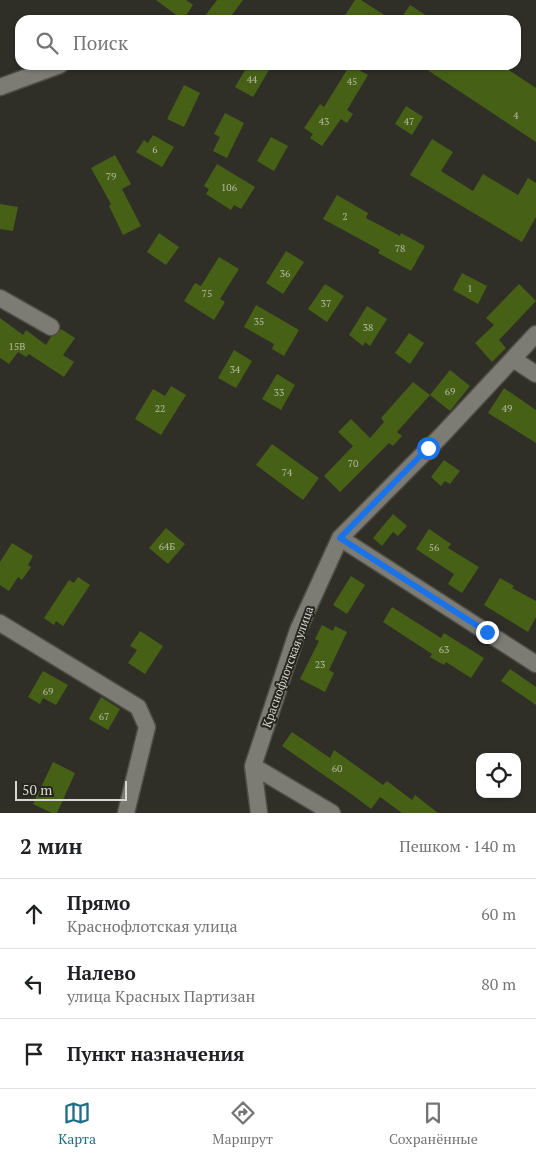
<!DOCTYPE html>
<html lang="ru">
<meta charset="utf-8">
<style>
body{margin:0;font-family:"PT Serif",serif;background:#f6f6f6;color:#202124}
.controls{position:absolute;right:15px;bottom:15px;display:grid;overflow:hidden;border-radius:10px;box-shadow:0 1px 4px #0004}
.controls button{width:45px;height:45px;display:grid;place-items:center;padding:0;border:0;border-bottom:1px solid #e0e0e0;background:#fff;color:#202124;font:25px sans-serif}
.scale{position:absolute;left:15px;bottom:12px;width:112px;box-sizing:border-box;padding-left:5px;border:2px solid #d8d8d3;border-top:0;font-size:14px;line-height:18px;white-space:nowrap;color:#d8d8d3;-webkit-text-stroke:4px #26251e;paint-order:stroke}
.stop{position:absolute;width:15px;height:15px;margin:-11px;border:4px solid #1a73e8;border-radius:50%;background:#fff}
.stop.end{background:#1a73e8;border-color:#fff;box-shadow:0 1px 5px #0008}
.list{margin:0;padding:0;list-style:none}
h2{display:flex;justify-content:space-between;align-items:center;height:65px;margin:0;padding:0 20px;font-size:21px}
h2 small{font-size:16px;font-weight:400;color:#757577}
.list li{display:grid;grid-template-columns:32px 1fr auto;gap:15px;align-items:center;box-sizing:border-box;height:70px;padding:0 20px;border-top:1px solid #e0e0e0}
.list b{display:block;font-size:19px;white-space:nowrap}
.list p{margin:0;font-size:16px;white-space:nowrap;color:#757577}
.list em{font-size:16px;font-style:normal;color:#757577}
.icon{flex:none;width:28px;height:28px;fill:none;stroke:currentColor;stroke-width:2;stroke-linecap:round;stroke-linejoin:round}
.map{position:relative;flex:none;width:536px;height:813px;overflow:hidden}
.search{position:absolute;background:#fff;box-shadow:0 1px 4px #0004;left:15px;right:15px;top:15px;height:55px;display:flex;align-items:center;gap:12px;box-sizing:border-box;padding:0 18px;border-radius:15px;color:#757577;font-size:19px}
.sheet{height:275px;background:#fff}
nav{display:flex;justify-content:space-around;align-items:center;box-sizing:border-box;height:70px;border-top:1px solid #e0e0e0;background:#fff;font-size:14px;color:#757577}
nav a{display:grid;justify-items:center;gap:2px}
nav .on{color:#1f6d86}
.map>svg:first-child{display:block}
.building{fill:#466116}
.lines{fill:none;stroke-linecap:round;stroke-linejoin:round}
.street-casing{stroke:#4e4d47;stroke-width:19}
.street{stroke:#7d7c74;stroke-width:16}
.route{stroke:#1a73e8;stroke-width:6}
.labels{text-anchor:middle;stroke-width:4;stroke-linejoin:round;paint-order:stroke}
.number-label{font-size:10px;fill:#b4baa4}
.street-label{font-size:12px;fill:#d8d8d3;stroke:#26251e}
</style>
<div class="map">
<svg width="536" height="813" viewBox="0 0 536 813">
<rect width="100%" height="100%" fill="#2f2f28"/>
<path class="building" d="M 156,0 L 186,0 L 193,5 L 183,20 Z
M 217,0 L 243,0 L 228,20 L 202,20 Z
M 355,0 L 361,0 L 392,20 L 342,20 Z
M 410,5 L 433,20 L 400,20 Z
M 248,65 L 272,65 L 253,97 L 235,87 Z
M 350,65 L 368,75 L 347,110 L 353,114 L 347,123 L 341,119 L 322,146 L 310,138 L 313,134 L 304,128 L 320,104 L 324,107 Z
M 420,65 L 501,65 L 536,88 L 536,142 Z
M 184,85 L 200,93 L 184,127 L 167,119 Z
M 406,106 L 423,117 L 412,135 L 395,124 Z
M 225,113 L 244,123 L 227,158 L 213,151 L 220,137 L 214,134 Z
M 153,135 L 174,147 L 162,167 L 136,152 L 144,140 L 148,143 Z
M 271,137 L 288,146 L 274,171 L 257,161 Z
M 432,139 L 453,152 L 441,171 L 473,191 L 483,174 L 518,195 L 528,178 L 536,183 L 536,217 L 522,242 L 410,175 Z
M 115,155 L 131,184 L 122,189 L 141,226 L 123,235 L 109,206 L 111,204 L 91,168 Z
M 217,164 L 255,187 L 241,209 L 234,205 L 231,210 L 206,194 L 209,189 L 204,186 Z
M 337,195 L 368,213 L 366,218 L 400,236 L 401,233 L 425,246 L 411,271 L 378,253 L 380,250 L 323,219 Z
M 0,204 L 18,207 L 13,231 L 0,229 Z
M 159,233 L 179,247 L 166,265 L 147,252 Z
M 286,251 L 304,262 L 283,294 L 266,283 Z
M 219,257 L 239,269 L 220,299 L 225,302 L 214,320 L 184,301 L 195,283 L 201,286 Z
M 462,273 L 487,286 L 478,304 L 453,290 Z
M 325,284 L 344,296 L 327,322 L 308,309 Z
M 519,284 L 536,301 L 499,340 L 506,348 L 492,362 L 475,343 L 494,325 L 486,318 Z
M 256,305 L 299,330 L 284,356 L 272,349 L 274,344 L 244,327 Z
M 367,306 L 387,319 L 370,346 L 365,342 L 363,346 L 349,335 Z
M 0,318 L 23,335 L 26,330 L 46,345 L 51,337 L 59,332 L 61,329 L 75,338 L 63,355 L 74,362 L 64,377 L 29,354 L 26,357 L 18,352 L 9,364 L 0,358 Z
M 409,333 L 424,343 L 410,364 L 395,353 Z
M 234,350 L 252,361 L 236,388 L 218,378 Z
M 450,370 L 470,386 L 450,411 L 430,395 Z
M 277,374 L 295,385 L 281,410 L 262,399 Z
M 413,382 L 430,395 L 397,432 L 402,436 L 393,446 L 389,443 L 340,492 L 324,476 L 353,446 L 338,432 L 351,419 L 370,438 L 384,422 L 381,418 Z
M 171,386 L 186,395 L 161,435 L 135,419 L 153,389 L 165,396 Z
M 504,388 L 536,410 L 536,443 L 488,413 Z
M 272,444 L 319,478 L 303,500 L 256,465 Z
M 444,460 L 460,471 L 450,484 L 445,481 L 441,486 L 431,477 Z
M 393,514 L 407,526 L 398,536 L 393,532 L 382,546 L 373,538 Z
M 166,528 L 185,544 L 168,564 L 149,548 Z
M 429,529 L 451,544 L 448,548 L 479,567 L 462,593 L 448,584 L 454,574 L 416,549 Z
M 12,543 L 33,556 L 28,565 L 31,567 L 22,580 L 18,577 L 9,591 L 0,585 L 0,562 Z
M 351,576 L 365,585 L 347,614 L 333,605 Z
M 78,577 L 90,585 L 63,626 L 56,621 L 54,625 L 44,618 L 69,580 L 74,583 Z
M 500,578 L 514,586 L 512,588 L 536,601 L 536,617 L 528,632 L 484,605 Z
M 392,607 L 441,638 L 444,633 L 484,658 L 471,678 L 446,662 L 444,665 L 430,657 L 432,654 L 383,622 Z
M 322,625 L 333,631 L 335,626 L 347,632 L 329,670 L 334,673 L 325,692 L 300,679 L 319,641 L 315,639 Z
M 140,631 L 163,646 L 145,674 L 128,663 L 137,650 L 130,646 Z
M 510,669 L 536,687 L 536,705 L 501,681 Z
M 43,671 L 68,685 L 56,705 L 43,698 L 40,704 L 28,697 Z
M 101,697 L 120,709 L 108,730 L 89,719 Z
M 292,732 L 330,758 L 334,750 L 383,785 L 387,781 L 412,800 L 415,795 L 438,813 L 402,813 L 380,797 L 371,809 L 354,796 L 282,746 Z
M 53,762 L 75,773 L 57,813 L 52,813 L 33,804 Z"/>
<g class="lines">
<defs>
<path id="street" d="M 0,87 L 60,65
M 0,298 L 51,327
M 513,359 L 536,374
M 340,538 L 536,664
M 0,623 L 138,707 L 147,727 L 126,813
M 253,766 L 332,813
M 259,813 L 253,766 L 298,630 L 340,538 L 441,436 L 536,334"/>
</defs>
<use href="#street" class="street-casing"/>
<use href="#street" class="street"/>
</g>
<g class="lines">
<path class="route" d="M 428,448 L 340,538 L 487,632"/>
</g>
<g class="labels">
<g class="number-label">
<text x="252" y="83">44</text>
<text x="352" y="85">45</text>
<text x="516" y="119">4</text>
<text x="324" y="125">43</text>
<text x="409" y="125">47</text>
<text x="155" y="153">6</text>
<text x="111" y="180">79</text>
<text x="229" y="191">106</text>
<text x="345" y="220">2</text>
<text x="400" y="252">78</text>
<text x="285" y="277">36</text>
<text x="470" y="292">1</text>
<text x="207" y="297">75</text>
<text x="326" y="307">37</text>
<text x="259" y="325">35</text>
<text x="368" y="331">38</text>
<text x="17" y="350">15В</text>
<text x="235" y="373">34</text>
<text x="450" y="395">69</text>
<text x="279" y="396">33</text>
<text x="160" y="412">22</text>
<text x="507" y="412">49</text>
<text x="353" y="467">70</text>
<text x="287" y="476">74</text>
<text x="167" y="550">64Б</text>
<text x="434" y="551">56</text>
<text x="444" y="653">63</text>
<text x="320" y="668">23</text>
<text x="48" y="695">69</text>
<text x="104" y="720">67</text>
<text x="337" y="772">60</text>
</g>
<g class="street-label">
<text transform="translate(288 667) rotate(-70)" y="4">Краснофлотская улица</text>
</g>
</g>
</svg>
<div class="controls">
<button><svg class="icon" aria-label="locate" viewBox="0 0 24 24"><circle cx="12" cy="12" r="6"/><path d="M12 2v4M12 18v4M2 12h4M18 12h4"/></svg></button>
</div>
<div class="scale">50 m</div>
<div class="stop" style="left:428px;top:448px"></div>
<div class="stop end" style="left:487px;top:632px"></div>
<div class="search"><svg class="icon" aria-label="search" viewBox="0 0 24 24"><circle cx="10" cy="10" r="6"/><path d="M15 15l6 6"/></svg>Поиск</div>
</div>
<section class="sheet">
<h2>2 мин<small>Пешком · 140 m</small></h2>
<ul class="list">
<li><svg class="icon" aria-label="ahead" viewBox="0 0 24 24"><path d="M12 20V5M6 11l6-6 6 6"/></svg><div><b>Прямо</b><p>Краснофлотская улица</p></div><em>60 m</em></li>
<li><svg class="icon" aria-label="left" viewBox="0 0 24 24"><path d="M17 20v-9H6M10 6l-5 5 5 5"/></svg><div><b>Налево</b><p>улица Красных Партизан</p></div><em>80 m</em></li>
<li><svg class="icon" aria-label="arrive" viewBox="0 0 24 24"><path d="M6 21V4h12l-3 4 3 4H6"/></svg><div><b>Пункт назначения</b></div></li>
</ul>
</section>
<nav>
<a class="on"><svg class="icon" aria-label="map" viewBox="0 0 24 24"><path d="M3 6l6-2 6 2 6-2v14l-6 2-6-2-6 2zM9 4v14M15 6v14"/></svg>Карта</a>
<a><svg class="icon" aria-label="directions" viewBox="0 0 24 24"><path d="M12 3l9 9-9 9-9-9zM9 14v-3h6M13 9l2 2-2 2"/></svg>Маршрут</a>
<a><svg class="icon" aria-label="saved" viewBox="0 0 24 24"><path d="M7 4h10v16l-5-4-5 4z"/></svg>Сохранённые</a>
</nav>
